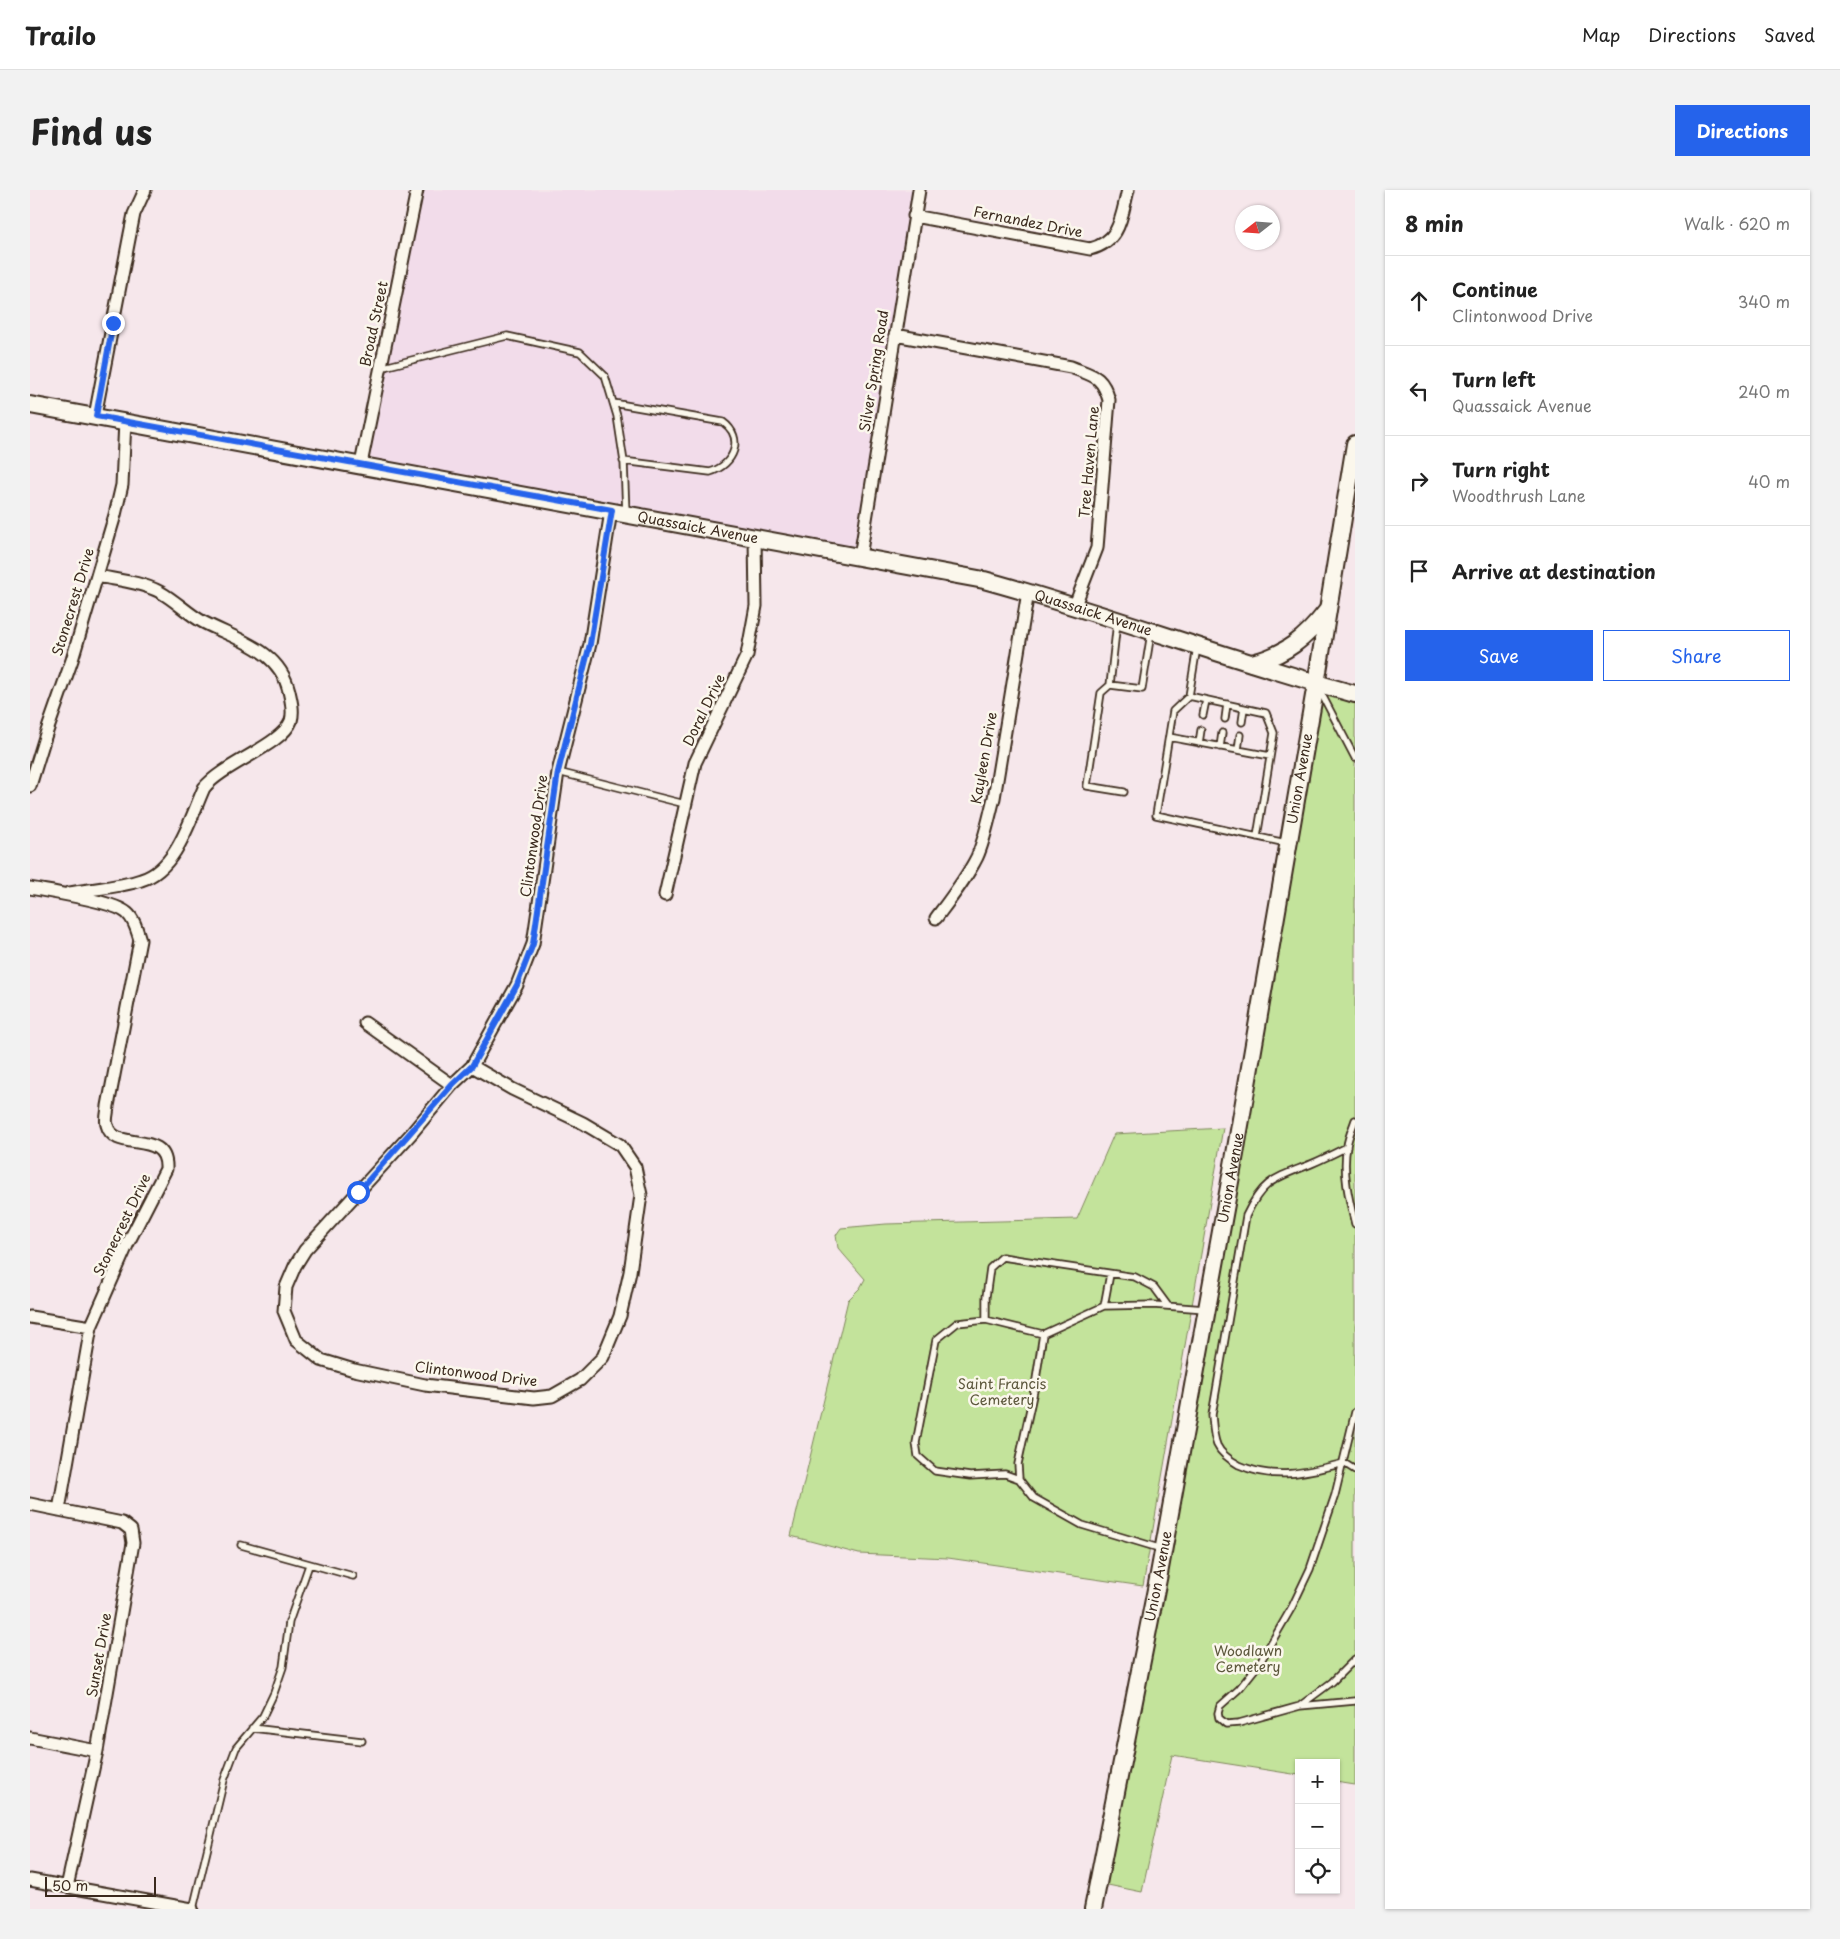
<!DOCTYPE html>
<meta charset="utf-8">
<style>
body{margin:0;font-family:"Playpen Sans",sans-serif;background:#f2f2f2;color:#222}
.controls{position:absolute;right:15px;bottom:15px;display:grid;overflow:hidden;border-radius:0px;box-shadow:0 1px 4px #0004}
.controls button{width:45px;height:45px;display:grid;place-items:center;padding:0;border:0;border-bottom:1px solid #e0e0e0;background:#fff;color:#222;font:25px sans-serif}
.compass{position:absolute;left:1205px;top:15px;width:45px;height:45px;border-radius:50%;background:#fff;box-shadow:0 1px 4px #0004;rotate:253deg}
.scale{position:absolute;left:15px;bottom:12px;width:111px;box-sizing:border-box;padding-left:5px;border:2px solid #3b2a1e;border-top:0;font-size:14px;line-height:18px;white-space:nowrap;color:#3b2a1e;-webkit-text-stroke:4px #fbf7ec;paint-order:stroke}
.stop{position:absolute;width:15px;height:15px;margin:-11px;border:4px solid #2563eb;border-radius:50%;background:#fff}
.stop.end{background:#2563eb;border-color:#fff;box-shadow:0 1px 5px #0008}
.list{margin:0;padding:0;list-style:none}
h2{display:flex;justify-content:space-between;align-items:center;height:65px;margin:0;padding:0 20px;font-size:21px}
h2 small{font-size:16px;font-weight:400;color:#767676}
.list li{display:grid;grid-template-columns:32px 1fr auto;gap:15px;align-items:center;box-sizing:border-box;height:90px;padding:0 20px;border-top:1px solid #e0e0e0}
.list b{display:block;font-size:19px;white-space:nowrap}
.list p{margin:0;font-size:16px;white-space:nowrap;color:#767676}
.list em{font-size:16px;font-style:normal;color:#767676}
.actions{display:flex;gap:10px;padding:15px 20px}
.actions a{flex:1;padding:11px 0;border:1px solid #2563eb;border-radius:0px;text-align:center;font-size:18px;color:#2563eb}
.actions .main{background:#2563eb;color:#fff}
.icon{flex:none;width:28px;height:28px;fill:none;stroke:currentColor;stroke-width:2;stroke-linecap:round;stroke-linejoin:round}
.map{position:relative;flex:none;width:1325px;height:1719px;overflow:hidden;border-radius:0px}
header{display:flex;align-items:center;gap:30px;box-sizing:border-box;height:70px;padding:0 25px;background:#fff;border-bottom:1px solid #e0e0e0}
header strong{font-size:24px}
nav{display:flex;gap:28px;margin-inline-start:auto;font-size:18px}
.intro{display:flex;align-items:center;justify-content:space-between;box-sizing:border-box;height:120px;padding:0 30px}
h1{margin:0;font-size:35px}
.button{padding:12px 22px;border-radius:0px;background:#2563eb;color:#fff;font-size:18px;font-weight:700}
main{display:flex;gap:30px;padding:0 30px}
aside{flex:1;background:#fff;border-radius:0px;box-shadow:0 1px 4px #0004}
.map>svg:first-child{display:block}
.built{fill:#f2dcea}
.green{fill:#c3e39b;stroke:#7f865c}
.lines{fill:none;stroke-linecap:round;stroke-linejoin:round}
.lane-casing{stroke:#3b2a1e;stroke-width:9}
.street-casing{stroke:#3b2a1e;stroke-width:15}
.secondary-casing{stroke:#3b2a1e;stroke-width:20}
.lane{stroke:#fbf7ec;stroke-width:5.5}
.street{stroke:#fbf7ec;stroke-width:11}
.secondary{stroke:#fbf7ec;stroke-width:16}
.route{stroke:#2563eb;stroke-width:6}
.labels{text-anchor:middle;stroke-width:5;stroke-linejoin:round;paint-order:stroke}
.street-label{font-size:14px;fill:#3b2a1e;stroke:#fbf7ec}
.park-label{font-size:14px;fill:#5d583d;stroke:#fbf7ec}
</style>
<header>
<strong>Trailo</strong>
<nav><a>Map</a><a>Directions</a><a>Saved</a></nav>
</header>
<div class="intro"><h1>Find us</h1><a class="button">Directions</a></div>
<main>
<div class="map">
<svg width="1325" height="1719" viewBox="0 0 1325 1719">
<rect width="100%" height="100%" fill="#f6e7eb"/>
<filter id="ink" filterUnits="userSpaceOnUse"><feTurbulence type="fractalNoise" baseFrequency=".02" numOctaves="2"/><feDisplacementMap in="SourceGraphic" scale="10" xChannelSelector="R" yChannelSelector="G"/><feConvolveMatrix kernelMatrix="1 2 1 2 8 2 1 2 1" color-interpolation-filters="sRGB"/></filter>
<g filter="url(#ink)">
<path class="built" d="M 385,0 L 889,0 L 830,367 L 331,274 Z"/>
<path class="green" d="M 1286,494 L 1325,503 L 1325,1595 L 1306,1592 L 1306,1573 L 1269,1573 L 1269,1585 L 1142,1565 L 1112,1702 L 1068,1693 Z
M 1193,938 L 1113,1396 L 918,1368 L 829,1364 L 761,1346 L 818,1110 L 830,1098 L 835,1089 L 808,1058 L 806,1045 L 811,1038 L 856,1034 L 1047,1029 L 1084,944 Z"/>
<g class="lines">
<defs>
<path id="lane" d="M 350,178 L 477,146 L 550,162 L 575,186 L 587,226 L 594,272 L 596,323
M 583,213 L 693,232 C 715,248 704,275 680,282 L 593,271
M 1087,432 L 1080,495 L 1112,499 L 1121,443
M 1167,457 L 1159,506 L 1143,521 L 1126,625 L 1256,653
M 1080,495 L 1071,503 L 1057,596 L 1094,602
M 1289,499 L 1325,568
M 1159,506 L 1236,523 L 1244,543 L 1227,647
M 1173,525 L 1176,510
M 1195,529 L 1197,514
M 1212,532 L 1214,518
M 1139,547 L 1240,566
M 1169,553 L 1171,540
M 1190,557 L 1192,543
M 1208,560 L 1210,545
M 528,582 L 655,614
M 1325,930 C 1322,939 1318,948 1317,956 C 1312,981 1319,1010 1325,1034
M 1317,957 C 1305,963 1293,969 1281,974 C 1246,988 1233,989 1216,1026 L 1182,1225 C 1183,1235 1183,1245 1187,1255 C 1191,1264 1200,1270 1209,1275 C 1245,1291 1278,1282 1314,1273 L 1325,1280
M 1074,1116 L 1080,1084
M 956,1130 L 956,1107 L 960,1078 L 972,1067 L 1105,1087 L 1124,1097 L 1138,1116
M 1325,1222 L 1305,1305 L 1280,1379 L 1262,1417 L 1229,1474 L 1209,1499 L 1190,1516 L 1188,1523 L 1189,1528 L 1196,1534 L 1209,1533 L 1270,1516 L 1325,1511
M 989,1289 L 975,1284 L 940,1286 L 905,1281 L 888,1266 L 886,1253 L 906,1150 L 927,1133 L 956,1130 L 1013,1144
M 211,1355 L 323,1386
M 1132,1359 L 1052,1335 L 1004,1308 L 989,1289 L 988,1274 L 1005,1196 L 1013,1144 L 1074,1116 L 1123,1115 L 1175,1119
M 1271,1515 L 1302,1492 L 1325,1469
M 222,1538 L 332,1551
M 163,1719 L 194,1590 L 206,1558 L 233,1526 L 244,1503 L 253,1477 L 259,1432 L 279,1375"/>
<path id="street" d="M 884,26 L 1060,59 C 1091,51 1091,27 1098,0
M 865,145 L 1041,177 C 1063,186 1072,185 1079,210 L 1067,358 L 1045,415
M 65,226 L 100,44 L 104,24 L 115,0
M 331,274 L 387,0
M 830,367 L 889,0
M 0,596 L 15,547 L 42,470 L 85,325 L 92,295 L 95,231
M 0,698 C 20,702 84,711 97,723 C 105,730 107,741 110,750 L 78,916 C 78,921 75,930 77,935 C 84,964 138,938 136,979 L 98,1053 L 61,1137 L 29,1320
M 39,703 C 60,699 92,697 111,690 C 147,679 160,629 174,598 C 193,574 252,555 261,531 C 264,521 261,510 259,501 C 249,459 207,450 173,432 C 158,424 145,410 130,402 C 111,392 87,390 67,386
M 635,705 L 665,573 L 717,465 L 726,416 L 725,347
M 906,728 C 921,708 936,689 947,667 C 955,649 959,627 964,608 L 998,402
M 335,833 L 422,895
M 442,876 L 422,895 L 381,944 L 275,1060 L 265,1076 L 256,1097 L 254,1121 L 266,1150 L 291,1170 L 324,1180 L 395,1195 L 504,1208 L 522,1206 L 550,1190 L 573,1167 L 590,1126 L 600,1082 L 611,1005 L 605,977 L 590,955 L 553,933 L 482,899 L 442,876 L 487,795 L 503,754 L 528,582 L 560,454 L 581,321
M 0,1127 L 61,1137
M 0,1314 L 92,1333 L 101,1340 L 103,1353 L 67,1561 L 37,1697
M 0,1548 L 67,1561
M 0,1690 L 162,1719"/>
<g id="secondary">
<path id="s1" d="M 0,215 L 954,390 C 1079,424 1200,470 1325,504"/>
<path d="M 1222,473 C 1255,465 1276,448 1296,422"/>
<path id="s2" d="M 1063,1719 L 1129,1384 L 1205,964 L 1286,494 L 1325,254"/>
</g>
</defs>
<use href="#lane" class="lane-casing"/>
<use href="#street" class="street-casing"/>
<use href="#secondary" class="secondary-casing"/>
<use href="#lane" class="lane"/>
<use href="#street" class="street"/>
<use href="#secondary" class="secondary"/>
</g>
</g>
<g class="lines" filter="url(#ink)">
<path class="route" d="M 83,133 L 66,226 L 582,320 L 560,454 L 528,582 L 503,754 L 487,795 L 442,876 L 422,895 L 328,1002"/>
</g>
<g class="labels">
<g class="street-label">
<text transform="translate(998 32) rotate(11)" y="5">Fernandez Drive</text>
<text transform="translate(344 134) rotate(-78)" y="5">Broad Street</text>
<text transform="translate(844 181) rotate(-81)" y="5">Silver Spring Road</text>
<text transform="translate(1059 272) rotate(-85)" y="5">Tree Haven Lane</text>
<text dy="5" stroke="none"><textPath href="#s1" startOffset="679">Quassaick Avenue</textPath></text>
<text transform="translate(43 412) rotate(-73)" y="5">Stonecrest Drive</text>
<text dy="5" stroke="none"><textPath href="#s1" startOffset="1084">Quassaick Avenue</textPath></text>
<text transform="translate(674 520) rotate(-64)" y="5">Doral Drive</text>
<text transform="translate(954 568) rotate(-80)" y="5">Kayleen Drive</text>
<text dy="5" stroke="none"><textPath href="#s2" startOffset="1149">Union Avenue</textPath></text>
<text transform="translate(504 646) rotate(-82)" y="5">Clintonwood Drive</text>
<text dy="5" stroke="none"><textPath href="#s2" startOffset="744">Union Avenue</textPath></text>
<text transform="translate(92 1035) rotate(-64)" y="5">Stonecrest Drive</text>
<text transform="translate(446 1184) rotate(7)" y="5">Clintonwood Drive</text>
<text dy="5" stroke="none"><textPath href="#s2" startOffset="339">Union Avenue</textPath></text>
<text transform="translate(69 1465) rotate(-80)" y="5">Sunset Drive</text>
</g>
<g class="park-label">
<text x="972" y="1199">Saint Francis<tspan x="972" dy="16">Cemetery</tspan></text>
<text x="1218" y="1466">Woodlawn<tspan x="1218" dy="16">Cemetery</tspan></text>
</g>
</g>
</svg>
<div class="controls">
<button>+</button>
<button>−</button>
<button><svg class="icon" aria-label="locate" viewBox="0 0 24 24"><circle cx="12" cy="12" r="6"/><path d="M12 2v4M12 18v4M2 12h4M18 12h4"/></svg></button>
</div>
<svg class="compass" viewBox="-18 -18 36 36"><path d="M0-13l5 13h-10z" fill="#e53935"/><path d="M0 13l5-13h-10z" fill="#767676"/></svg>
<div class="scale">50 m</div>
<div class="stop" style="left:328px;top:1002px"></div>
<div class="stop end" style="left:83px;top:133px"></div>
</div>
<aside>
<h2>8 min<small>Walk · 620 m</small></h2>
<ul class="list">
<li><svg class="icon" aria-label="ahead" viewBox="0 0 24 24"><path d="M12 20V5M6 11l6-6 6 6"/></svg><div><b>Continue</b><p>Clintonwood Drive</p></div><em>340 m</em></li>
<li><svg class="icon" aria-label="left" viewBox="0 0 24 24"><path d="M17 20v-9H6M10 6l-5 5 5 5"/></svg><div><b>Turn left</b><p>Quassaick Avenue</p></div><em>240 m</em></li>
<li><svg class="icon" aria-label="right" viewBox="0 0 24 24"><path d="M7 20v-9h11M14 6l5 5-5 5"/></svg><div><b>Turn right</b><p>Woodthrush Lane</p></div><em>40 m</em></li>
<li><svg class="icon" aria-label="arrive" viewBox="0 0 24 24"><path d="M6 21V4h12l-3 4 3 4H6"/></svg><div><b>Arrive at destination</b></div></li>
</ul>
<div class="actions"><a class="main">Save</a><a>Share</a></div>
</aside>
</main>
